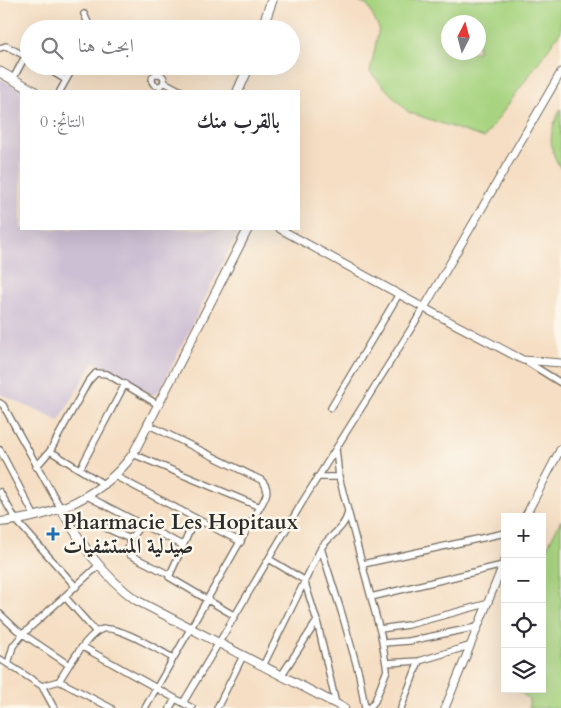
<!DOCTYPE html>
<html lang="ar">
<meta charset="utf-8">
<style>
body{margin:0;font-family:Cardo,Amiri,serif;background:#f2f2f3;color:#2b2b33;direction:rtl}
.controls{position:absolute;right:15px;bottom:15px;display:grid;overflow:hidden;border-radius:0px;box-shadow:0 5px 20px #0002}
.controls button{width:45px;height:45px;display:grid;place-items:center;padding:0;border:0;border-bottom:1px solid #e1e1e2;background:#fff;color:#2b2b33;font:25px sans-serif}
.compass{position:absolute;left:441px;top:15px;width:45px;height:45px;border-radius:50%;background:#fff;box-shadow:0 5px 20px #0002;rotate:6deg}
.list{margin:0;padding:0;list-style:none}
h2{display:flex;justify-content:space-between;align-items:center;height:65px;margin:0;padding:0 20px;font-size:21px}
h2 small{font-size:16px;font-weight:400;color:#7c7c81}
.icon{flex:none;width:28px;height:28px;fill:none;stroke:currentColor;stroke-width:2;stroke-linecap:round;stroke-linejoin:round}
.map{position:relative;flex:none;width:561px;height:708px;overflow:hidden;direction:ltr}
.search{position:absolute;background:#fff;box-shadow:0 5px 20px #0002;left:20px;top:20px;width:280px;height:55px;display:flex;align-items:center;gap:12px;box-sizing:border-box;padding:0 18px;border-radius:28px;color:#7c7c81;font-size:19px}
.panel{position:absolute;background:#fff;box-shadow:0 5px 20px #0002;left:20px;top:90px;width:280px;height:140px;border-radius:0px;direction:rtl}
.map>svg:first-child{display:block}
.industrial{fill:#ccbed3}
.green{fill:#a8d481;stroke:#6a8056;fill-rule:evenodd}
.lines{fill:none;stroke-linecap:round;stroke-linejoin:round}
.minor-casing{stroke:#726a60;stroke-width:8}
.tertiary-casing{stroke:#726a60;stroke-width:9}
.secondary-casing{stroke:#726a60;stroke-width:10}
.primary-casing{stroke:#726a60;stroke-width:11}
.minor{stroke:#fff;stroke-width:5.5}
.tertiary{stroke:#fff;stroke-width:7}
.secondary{stroke:#fff;stroke-width:8}
.primary{stroke:#fff;stroke-width:9}
.poi-dot{fill:#1f6fb2;stroke:#fbf7ec;stroke-width:2}
.labels{text-anchor:middle;stroke-width:5;stroke-linejoin:round;paint-order:stroke}
.poi-label{font-size:21px;font-weight:bold;fill:#2b2b2b;stroke:#fbf7ec;text-anchor:start}
</style>
<div class="map">
<svg width="561" height="708" viewBox="0 0 561 708">
<rect width="100%" height="100%" fill="#fbf7ec"/>
<filter id="ink" filterUnits="userSpaceOnUse"><feTurbulence type="fractalNoise" baseFrequency=".02" numOctaves="2"/><feDisplacementMap in="SourceGraphic" scale="10" xChannelSelector="R" yChannelSelector="G"/><feConvolveMatrix kernelMatrix="1 2 1 2 8 2 1 2 1" color-interpolation-filters="sRGB"/></filter>
<filter id="wash" filterUnits="userSpaceOnUse"><feTurbulence type="fractalNoise" baseFrequency=".0096" numOctaves="4" result="noise"/><feDisplacementMap in="SourceGraphic" scale="20" xChannelSelector="R" yChannelSelector="G"/><feGaussianBlur stdDeviation="1.12" result="paint"/><feColorMatrix in="noise" values="0 0 0 0 0 0 0 0 0 0 0 0 0 0 0 0 0 1.4 0 .05"/><feComposite in="paint" operator="in"/></filter>
<g filter="url(#wash)">
<rect width="100%" height="100%" fill="#f5dec3"/>
<path class="industrial" d="M 0,78 L 23,91 L 21,91 L 21,229 L 239,229 L 160,390 L 153,395 L 94,362 L 59,421 L 0,394 Z"/>
<path class="green" d="M 354,0 L 561,0 L 561,31 L 484,138 L 408,112 L 370,72 L 379,28 L 368,6 ZM 448,22 L 478,22 L 478,52 L 448,52 Z
M 561,109 L 561,169 C 547,147 549,131 561,109 Z
M 561,520 L 561,708 L 529,708 L 529,699 L 516,689 L 542,689 L 542,557 Z"/>
</g>
<g filter="url(#ink)">
<g class="lines">
<defs>
<path id="minor" d="M 84,14 L 91,29
M 41,29 L 47,25 L 55,29
M 0,48 L 6,46 L 29,58
M 43,66 L 66,80
M152 80a6 6 0 1 1 12 0a6 6 0 1 1-12 0Z
M 13,79 L 29,49
M 164,82 L 181,91
M 60,91 L 74,66
M 524,360 L 561,383
M 0,403 L 3,405 L 60,507
M 331,408 L 399,294
M 147,424 L 261,480 C 271,489 266,497 260,507
M 336,449 L 339,477 L 381,635 L 387,670 L 375,701 L 369,708
M 0,450 L 34,515
M 50,451 L 105,485
M 133,454 L 260,507 L 145,708
M 36,467 L 50,451 L 88,382 L 96,373 L 107,374 L 157,404
M 80,469 L 125,384
M 115,476 L 241,542
M 317,477 L 339,477
M 0,492 L 16,520 L 76,587
M 87,496 L 182,545
M 195,519 L 169,577 L 235,616
M 104,527 L 130,539 L 128,551 L 130,555 L 168,574
M 130,539 L 141,525
M 321,548 L 342,614 L 359,674 L 365,708
M 269,559 L 304,580 L 317,621 L 336,704
M 363,564 L 505,533
M 65,597 L 96,632
M 371,597 L 503,565
M 0,614 L 17,630 L 69,665 C 77,654 88,636 100,630 C 114,622 158,650 173,658
M 380,629 L 408,625 L 486,604
M 383,643 L 409,641 L 477,627
M 83,647 L 192,708
M 0,659 L 42,686 L 54,708
M 386,663 L 419,661 L 469,646
M 8,664 L 13,646 L 23,634 L 98,566
M 263,666 L 321,548 C 330,535 346,528 348,511
M 281,676 L 317,621
M 59,681 L 69,665
M 42,686 L 59,681 L 111,708
M 183,703 L 303,501 L 424,308
M 170,708 L 175,699
M 217,708 L 243,656
M 401,708 L 419,661"/>
<path id="tertiary" d="M 280,229 L 424,308 L 523,360 L 561,363
M 424,308 L 561,72
M 525,517 L 561,448
M 445,708 L 505,560"/>
<path id="secondary" d="M 60,507 C 81,544 102,575 136,600 L 344,708
M 0,522 C 51,518 103,496 133,454 L 248,229"/>
<path id="primary" d="M 262,29 L 272,0
M 0,72 L 34,91
M 238,91 L 249,66"/>
</defs>
<use href="#minor" class="minor-casing"/>
<use href="#tertiary" class="tertiary-casing"/>
<use href="#secondary" class="secondary-casing"/>
<use href="#primary" class="primary-casing"/>
<use href="#minor" class="minor"/>
<use href="#tertiary" class="tertiary"/>
<use href="#secondary" class="secondary"/>
<use href="#primary" class="primary"/>
</g>
</g>
<path class="poi-dot" d="M50.5 526.5h5v5h5v5h-5v5h-5v-5h-5v-5h5z"/>
<g class="labels">
<g class="poi-label">
<text x="63" y="529">Pharmacie Les Hopitaux<tspan x="63" dy="24">صيدلية المستشفيات</tspan></text>
</g>
</g>
</svg>
<div class="controls">
<button>+</button>
<button>−</button>
<button><svg class="icon" aria-label="locate" viewBox="0 0 24 24"><circle cx="12" cy="12" r="6"/><path d="M12 2v4M12 18v4M2 12h4M18 12h4"/></svg></button>
<button><svg class="icon" aria-label="layers" viewBox="0 0 24 24"><path d="M12 4l9 5-9 5-9-5zM3 14l9 5 9-5"/></svg></button>
</div>
<svg class="compass" viewBox="-18 -18 36 36"><path d="M0-13l5 13h-10z" fill="#e53935"/><path d="M0 13l5-13h-10z" fill="#7c7c81"/></svg>
<div class="search"><svg class="icon" aria-label="search" viewBox="0 0 24 24"><circle cx="10" cy="10" r="6"/><path d="M15 15l6 6"/></svg>ابحث هنا</div>
<section class="panel">
<h2>بالقرب منك<small>النتائج: 0</small></h2>
<ul class="list">
</ul>
</section>
</div>
